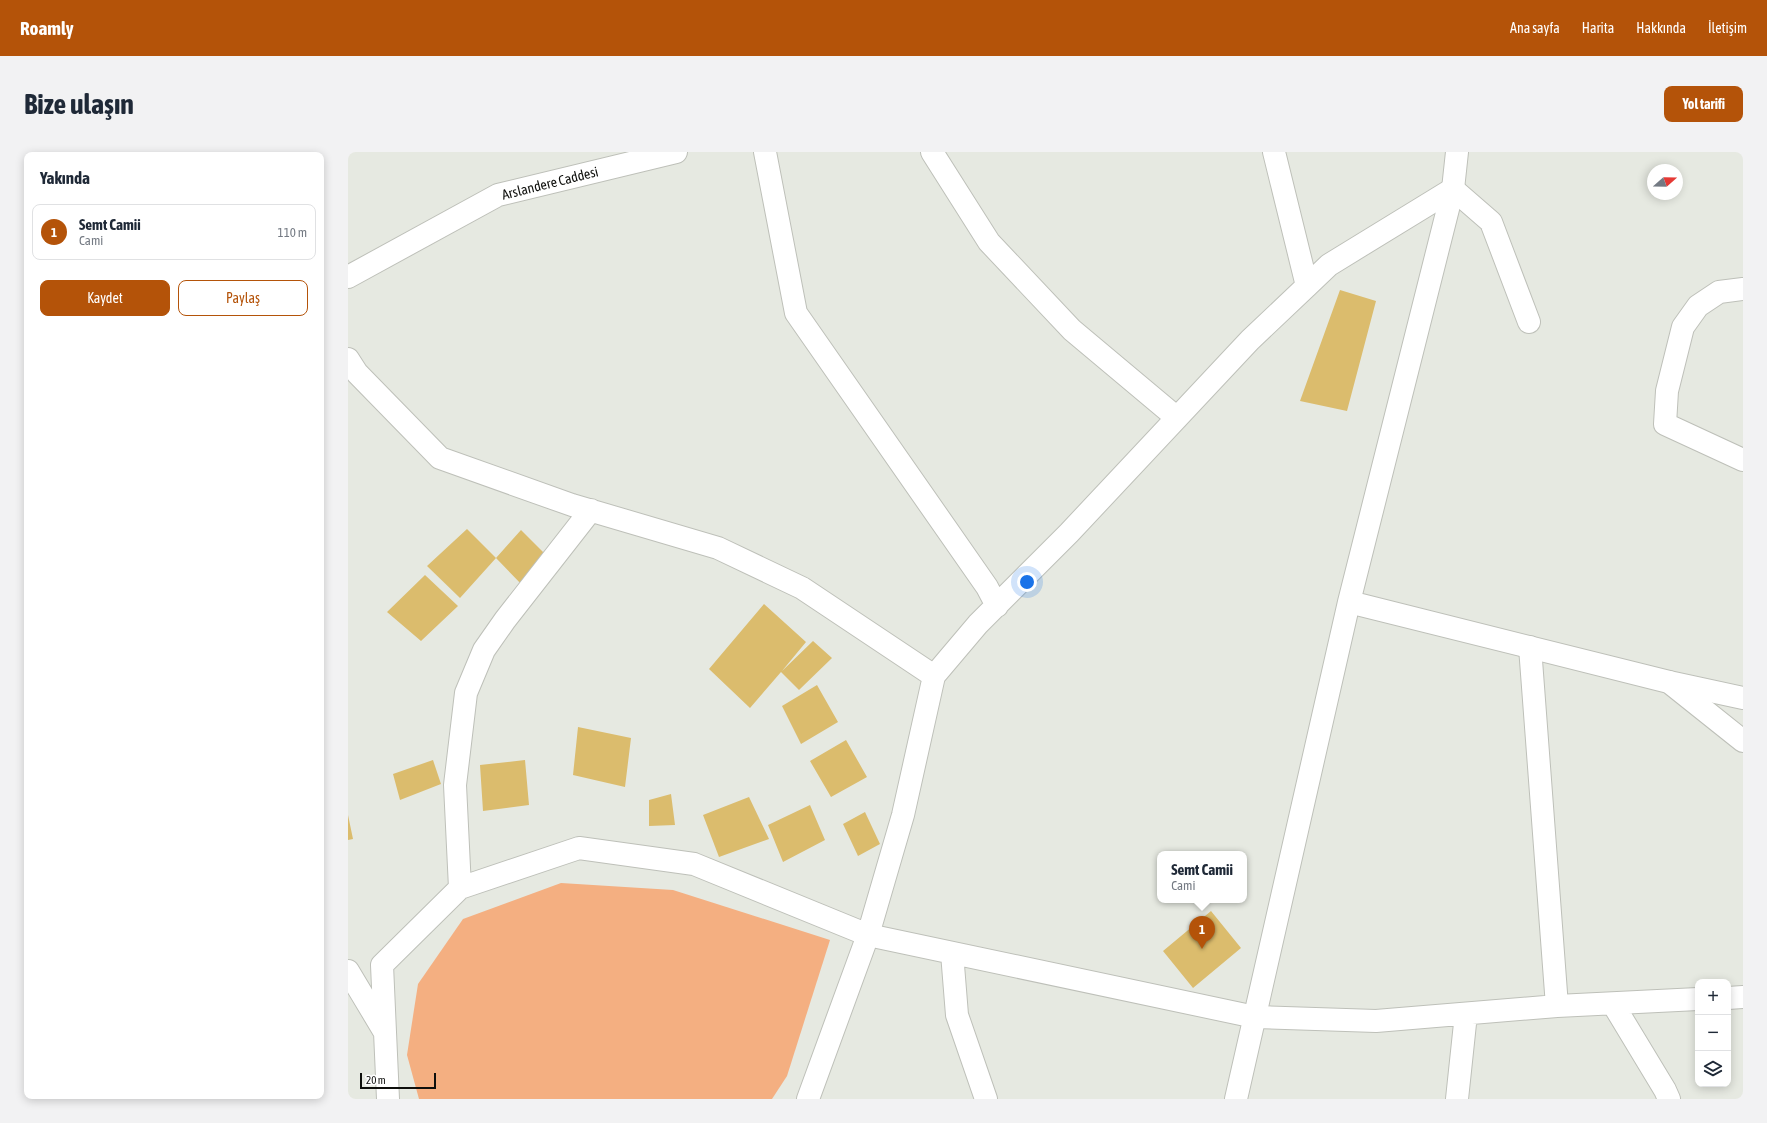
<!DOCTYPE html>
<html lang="tr">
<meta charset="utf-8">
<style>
body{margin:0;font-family:"Asap Condensed",sans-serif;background:#f2f2f3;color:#1f2937}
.controls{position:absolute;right:12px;bottom:12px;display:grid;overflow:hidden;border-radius:8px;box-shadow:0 2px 10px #0003}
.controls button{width:36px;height:36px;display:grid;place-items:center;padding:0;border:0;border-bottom:1px solid #e0e1e3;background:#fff;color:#1f2937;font:20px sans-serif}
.compass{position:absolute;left:1299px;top:12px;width:36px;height:36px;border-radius:50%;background:#fff;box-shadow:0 2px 10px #0003;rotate:70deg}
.scale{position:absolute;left:12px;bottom:10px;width:76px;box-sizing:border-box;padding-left:4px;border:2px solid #0e0f0c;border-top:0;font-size:11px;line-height:14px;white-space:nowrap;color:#0e0f0c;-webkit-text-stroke:3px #fff;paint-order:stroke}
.you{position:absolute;left:679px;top:430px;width:14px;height:14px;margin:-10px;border:3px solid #fff;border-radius:50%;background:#1a73e8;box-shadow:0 0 0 6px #1a73e833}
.badge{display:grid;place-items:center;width:26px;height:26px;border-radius:50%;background:#b45309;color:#fff;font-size:13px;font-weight:700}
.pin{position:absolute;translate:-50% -33px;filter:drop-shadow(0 1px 2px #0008)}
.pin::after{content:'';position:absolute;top:21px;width:14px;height:12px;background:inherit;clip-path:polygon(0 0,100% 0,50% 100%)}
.popup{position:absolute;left:809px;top:699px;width:90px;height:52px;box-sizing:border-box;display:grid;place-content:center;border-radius:8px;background:#fff;filter:drop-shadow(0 1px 3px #0005);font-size:13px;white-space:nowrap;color:#747a83}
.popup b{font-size:15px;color:#1f2937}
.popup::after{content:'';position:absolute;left:50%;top:100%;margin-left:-8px;border:8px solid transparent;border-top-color:#fff}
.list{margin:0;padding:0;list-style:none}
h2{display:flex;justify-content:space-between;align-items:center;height:52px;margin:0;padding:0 16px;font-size:17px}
h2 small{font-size:13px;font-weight:400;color:#747a83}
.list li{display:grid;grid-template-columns:26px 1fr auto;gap:12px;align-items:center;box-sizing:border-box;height:56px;margin:0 8px 8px;padding:0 8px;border:1px solid #e0e1e3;border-radius:8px}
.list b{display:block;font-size:15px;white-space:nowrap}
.list p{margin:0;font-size:13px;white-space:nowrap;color:#747a83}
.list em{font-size:13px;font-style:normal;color:#747a83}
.actions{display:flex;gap:8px;padding:12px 16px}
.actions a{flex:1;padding:9px 0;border:1px solid #b45309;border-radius:8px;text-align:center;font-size:14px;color:#b45309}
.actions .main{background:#b45309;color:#fff}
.icon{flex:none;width:22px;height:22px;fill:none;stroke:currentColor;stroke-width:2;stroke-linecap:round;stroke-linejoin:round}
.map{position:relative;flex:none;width:1395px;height:947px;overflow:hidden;border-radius:8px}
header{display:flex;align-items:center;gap:24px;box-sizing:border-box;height:56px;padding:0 20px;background:#b45309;color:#fff}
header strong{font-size:19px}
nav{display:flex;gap:22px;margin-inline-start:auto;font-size:14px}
.intro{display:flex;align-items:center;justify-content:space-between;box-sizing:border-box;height:96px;padding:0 24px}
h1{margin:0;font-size:28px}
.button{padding:10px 18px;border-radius:8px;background:#b45309;color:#fff;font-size:14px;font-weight:700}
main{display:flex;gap:24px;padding:0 24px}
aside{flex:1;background:#fff;border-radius:8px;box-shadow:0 2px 10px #0003}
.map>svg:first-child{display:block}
.green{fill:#f4af81}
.building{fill:#dbbc6d}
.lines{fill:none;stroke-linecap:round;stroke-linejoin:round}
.minor-casing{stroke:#bec0b9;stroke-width:24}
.tertiary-casing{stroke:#bec0b9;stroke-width:24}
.minor{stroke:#fff;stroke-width:22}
.tertiary{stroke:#fff;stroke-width:22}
.labels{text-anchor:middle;stroke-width:4;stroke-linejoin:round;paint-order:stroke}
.street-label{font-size:14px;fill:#0e0f0c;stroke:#fff}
</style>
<header>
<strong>Roamly</strong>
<nav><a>Ana sayfa</a><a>Harita</a><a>Hakkında</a><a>İletişim</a></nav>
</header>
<div class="intro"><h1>Bize ulaşın</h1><a class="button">Yol tarifi</a></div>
<main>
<aside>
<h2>Yakında<small></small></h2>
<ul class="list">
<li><span class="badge">1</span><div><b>Semt Camii</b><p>Cami</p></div><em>110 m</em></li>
</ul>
<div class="actions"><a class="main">Kaydet</a><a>Paylaş</a></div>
</aside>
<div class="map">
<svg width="1395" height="947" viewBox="0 0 1395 947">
<rect width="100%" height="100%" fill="#e6e9e1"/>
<path class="green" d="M 213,731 L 325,738 L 482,788 L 439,924 L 424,947 L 71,947 L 59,903 L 70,832 L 115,767 Z"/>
<path class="building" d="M 992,138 L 1028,149 L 999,259 L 952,249 Z
M 119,377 L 148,406 L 173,378 L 199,404 L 175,434 L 148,406 L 112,446 L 79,414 Z
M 77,423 L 110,454 L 73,489 L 39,460 Z
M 416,452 L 458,490 L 434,519 L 465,489 L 484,506 L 451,538 L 433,520 L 402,556 L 361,517 Z
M 469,533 L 490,570 L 453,592 L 434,554 Z
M 230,575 L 283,586 L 277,635 L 225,623 Z
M 498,588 L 519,625 L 483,645 L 462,609 Z
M 85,608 L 93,632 L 52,648 L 45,622 Z
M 177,608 L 181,653 L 135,659 L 132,613 Z
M 323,642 L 327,673 L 301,674 L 301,648 Z
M 401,645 L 421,687 L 371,705 L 355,663 Z
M 462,653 L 477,688 L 435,710 L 420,673 Z
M 517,660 L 532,692 L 510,704 L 495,672 Z
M 0,663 L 5,687 L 0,688 Z
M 863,759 L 893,796 L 845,836 L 815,799 Z"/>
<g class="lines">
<defs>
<path id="minor" d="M 417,0 L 448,161 L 639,435 L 649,454
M 584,0 L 641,90 L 724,178 L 829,266
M 926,0 L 959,134
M 0,125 L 150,43 L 328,0
M 1395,137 L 1371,140 L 1350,154 L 1335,175 L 1319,239 L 1317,272 L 1395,308
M 0,207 L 9,221 L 92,306 L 224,353 L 370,396 L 454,436 L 586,524
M 1182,495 L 1209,854
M 1321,530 L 1395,546
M 112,736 L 107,633 L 118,541 L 136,498 L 157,468 L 243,358
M 604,801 L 609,863 L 638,947
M 0,819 L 36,879
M 1380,846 L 1395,845
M 1265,852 L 1317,938 L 1321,947
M 40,947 L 34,813 L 112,736 L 231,696 L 346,712 L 520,783 L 907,865 L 1028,869 L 1209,854 L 1350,847
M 460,947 L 520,783 L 555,663 L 586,524 L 630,472 L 721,381 L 902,188 L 959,134 L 981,113 L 1105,37 L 1143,70 L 1181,170
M 1109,947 L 1118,862"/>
<path id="tertiary" d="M 1001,450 L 1321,530 L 1395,589
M 888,947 L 1001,450 L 1105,37 L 1109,0"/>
</defs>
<use href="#minor" class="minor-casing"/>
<use href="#tertiary" class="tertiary-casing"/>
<use href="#minor" class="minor"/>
<use href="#tertiary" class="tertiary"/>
</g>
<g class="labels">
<g class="street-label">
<text transform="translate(202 31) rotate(-14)" y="5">Arslandere Caddesi</text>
</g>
</g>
</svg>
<div class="controls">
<button>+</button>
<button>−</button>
<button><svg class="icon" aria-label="layers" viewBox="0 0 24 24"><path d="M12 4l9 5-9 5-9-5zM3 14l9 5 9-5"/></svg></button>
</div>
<svg class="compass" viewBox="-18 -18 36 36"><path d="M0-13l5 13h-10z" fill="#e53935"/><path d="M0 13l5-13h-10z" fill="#747a83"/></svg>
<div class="scale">20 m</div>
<div class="you"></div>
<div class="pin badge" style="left:854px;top:797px">1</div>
<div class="popup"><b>Semt Camii</b>Cami</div>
</div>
</main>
